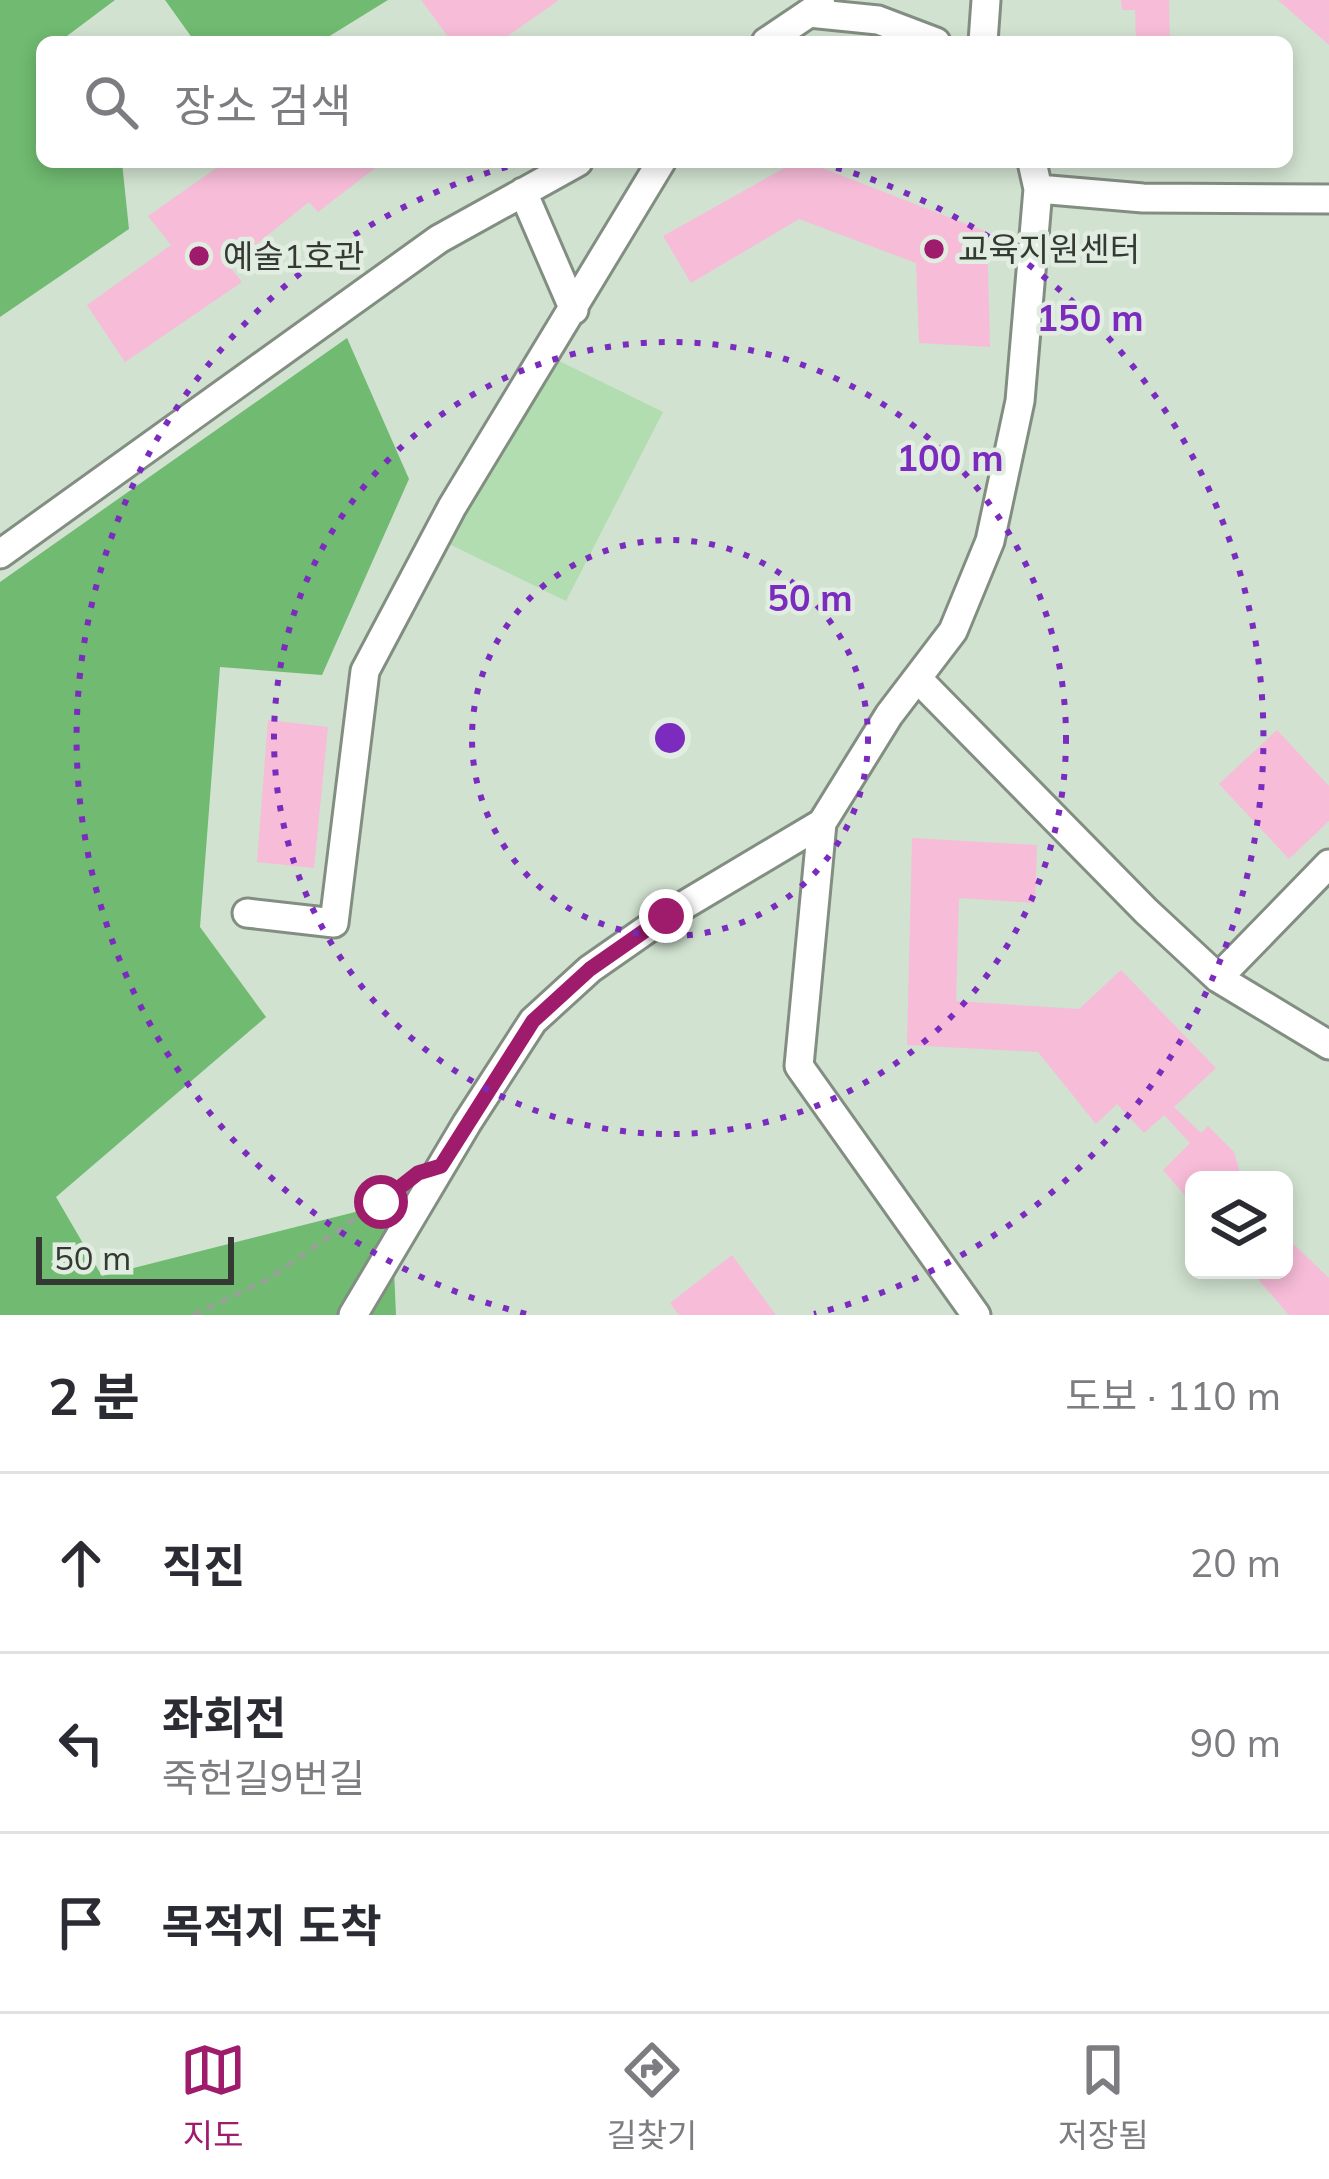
<!DOCTYPE html>
<html lang="ko">
<meta charset="utf-8">
<style>
body{margin:0;font-family:Mulish,"Noto Sans KR",sans-serif;background:#f7f7f7;color:#2b2b33}
.controls{position:absolute;right:36px;bottom:36px;display:grid;overflow:hidden;border-radius:18px;box-shadow:0 6px 18px #0003}
.controls button{width:108px;height:108px;display:grid;place-items:center;padding:0;border:0;border-bottom:3px solid #e1e1e2;background:#fff;color:#2b2b33;font:60px sans-serif}
.scale{position:absolute;left:36px;bottom:30px;width:198px;box-sizing:border-box;padding-left:12px;border:6px solid #353934;border-top:0;font-size:33px;line-height:42px;white-space:nowrap;color:#353934;-webkit-text-stroke:9px #e2ede1;paint-order:stroke}
.stop{position:absolute;width:36px;height:36px;margin:-27px;border:9px solid #9f1c6d;border-radius:50%;background:#fff}
.stop.end{background:#9f1c6d;border-color:#fff;box-shadow:0 3px 12px #0008}
.list{margin:0;padding:0;list-style:none}
h2{display:flex;justify-content:space-between;align-items:center;height:156px;margin:0;padding:0 48px;font-size:51px}
h2 small{font-size:39px;font-weight:400;color:#7c7c81}
.list li{display:grid;grid-template-columns:78px 1fr auto;gap:36px;align-items:center;box-sizing:border-box;height:180px;padding:0 48px;border-top:3px solid #e1e1e2}
.list b{display:block;font-size:45px;white-space:nowrap}
.list p{margin:0;font-size:39px;white-space:nowrap;color:#7c7c81}
.list em{font-size:39px;font-style:normal;color:#7c7c81}
.icon{flex:none;width:66px;height:66px;fill:none;stroke:currentColor;stroke-width:2;stroke-linecap:round;stroke-linejoin:round}
.map{position:relative;flex:none;width:1329px;height:1315px;overflow:hidden}
.search{position:absolute;background:#fff;box-shadow:0 6px 18px #0003;left:36px;right:36px;top:36px;height:132px;display:flex;align-items:center;gap:30px;box-sizing:border-box;padding:0 42px;border-radius:18px;color:#7c7c81;font-size:45px}
.sheet{height:696px;background:#fff}
nav{display:flex;justify-content:space-around;align-items:center;box-sizing:border-box;height:168px;border-top:3px solid #e1e1e2;background:#fff;font-size:33px;color:#7c7c81}
nav a{display:grid;justify-items:center;gap:6px}
nav .on{color:#9f1c6d}
.map>svg:first-child{display:block}
.built{fill:#d1e2d0;fill-rule:evenodd}
.green{fill:#b1ddb0}
.forest{fill:#70ba71}
.building{fill:#f7bcd8}
.lines{fill:none;stroke-linecap:round;stroke-linejoin:round}
.minor-casing{stroke:#838e83;stroke-width:33}
.path{stroke:#98a097;stroke-width:4.5;stroke-dasharray:9 6;stroke-linecap:butt}
.minor{stroke:#fff;stroke-width:27}
.route{stroke:#9f1c6d;stroke-width:15}
.ring{fill:none;stroke:#7b2cbf;stroke-width:6;stroke-dasharray:6 12}
.poi-dot{fill:#9f1c6d;stroke:#e2ede1;stroke-width:4.5}
.labels{text-anchor:middle;stroke-width:9;stroke-linejoin:round;paint-order:stroke}
.poi-label{font-size:33px;fill:#353934;stroke:#e2ede1;text-anchor:start}
.centre{fill:#7b2cbf;stroke:#e2ede1;stroke-width:6}
.ring-label{font-size:36px;text-anchor:middle;font-weight:bold;fill:#7b2cbf;stroke:#e2ede1;stroke-width:9;stroke-linejoin:round;paint-order:stroke}
</style>
<div class="map">
<svg width="1329" height="1315" viewBox="0 0 1329 1315">
<rect width="100%" height="100%" fill="#e2ede1"/>
<path class="built" d="M 115,0 L 165,0 L 195,42 L 59,42 Z
M 388,0 L 1329,0 L 1329,1315 L 0,1315 L 0,315 L 129,229 L 122,162 L 1287,162 L 1287,42 L 320,42 ZM 1194,1180 L 1284,1180 L 1284,1270 L 1194,1270 Z"/>
<path class="green" d="M 551,357 L 663,412 L 566,601 L 447,543 Z"/>
<path class="forest" d="M 0,0 L 115,0 L 59,42 L 42,42 L 42,162 L 122,162 L 129,229 L 0,317 Z
M 165,0 L 388,0 L 320,42 L 195,42 Z
M 347,338 L 409,479 L 322,675 L 220,667 L 200,927 L 266,1017 L 56,1197 L 102,1276 L 391,1203 L 396,1315 L 0,1315 L 0,582 Z"/>
<path class="building" d="M 421,0 L 559,0 L 499,42 L 452,42 Z
M 1121,0 L 1169,0 L 1170,42 L 1136,42 L 1135,10 L 1122,10 Z
M 1278,0 L 1329,0 L 1329,45 Z
M 225,162 L 383,162 L 318,212 L 309,202 L 229,266 L 242,282 L 125,362 L 87,305 L 171,245 L 148,216 Z
M 795,162 L 807,162 L 987,232 L 990,347 L 919,343 L 916,263 L 799,219 L 691,283 L 663,236 Z
M 268,720 L 328,727 L 314,868 L 257,862 Z
M 1277,730 L 1329,786 L 1329,821 L 1289,859 L 1219,784 Z
M 912,838 L 1037,845 L 1035,903 L 959,898 L 956,1001 L 1079,1009 L 1121,970 L 1216,1068 L 1174,1107 L 1201,1133 L 1208,1126 L 1234,1152 L 1242,1180 L 1194,1180 L 1194,1206 L 1163,1170 L 1190,1143 L 1164,1115 L 1144,1133 L 1117,1104 L 1096,1124 L 1038,1052 L 907,1045 Z
M 1284,1235 L 1329,1278 L 1329,1315 L 1289,1315 L 1250,1270 L 1284,1270 Z
M 732,1255 L 776,1315 L 679,1315 L 670,1303 Z"/>
<g class="lines">
<defs>
<path id="minor" d="M 809,13 L 878,20 L 936,42
M 766,42 L 821,5
M 983,42 L 986,0
M 1038,189 L 1143,198 L 1329,199
M 523,192 L 574,310
M 0,554 L 439,239 L 578,162
M 919,680 L 1146,911 L 1218,978 L 1329,1045
M 247,913 L 334,923 L 365,671 L 452,507 L 661,162
M 1218,978 L 1329,864
M 353,1315 L 467,1123 L 533,1021 L 590,969 L 666,916 L 822,823
M 976,1315 L 799,1066 L 822,823 L 889,715 L 953,631 L 990,541 L 1020,401 L 1038,189 L 1032,162"/>
</defs>
<use href="#minor" class="minor-casing"/>
<path class="path" d="M 193,1315 L 265,1281 L 392,1193"/>
<use href="#minor" class="minor"/>
</g>
<g class="lines">
<path class="route" d="M 381,1202 L 418,1173 L 441,1166 L 533,1021 L 590,969 L 666,916"/>
</g>
<g class="ring">
<circle cx="670" cy="738" r="198"/>
<circle cx="670" cy="738" r="396"/>
<path d="M526 1314A594 594 0 0 1 521 163M819 163A594 594 0 0 1 814 1314"/>
</g>
<g class="poi-dot">
<circle cx="934" cy="249" r="12"/>
<circle cx="199" cy="256" r="12"/>
</g>
<g class="labels">
<g class="poi-label">
<text x="958" y="261">교육지원센터</text>
<text x="223" y="268">예술1호관</text>
</g>
</g>
<circle cx="670" cy="738" r="18" class="centre"/>
<g class="ring-label">
<text x="1090" y="331">150 m</text>
<text x="950" y="471">100 m</text>
<text x="810" y="611">50 m</text>
</g>
</svg>
<div class="controls">
<button><svg class="icon" aria-label="layers" viewBox="0 0 24 24"><path d="M12 4l9 5-9 5-9-5zM3 14l9 5 9-5"/></svg></button>
</div>
<div class="scale">50 m</div>
<div class="stop" style="left:381px;top:1202px"></div>
<div class="stop end" style="left:666px;top:916px"></div>
<div class="search"><svg class="icon" aria-label="search" viewBox="0 0 24 24"><circle cx="10" cy="10" r="6"/><path d="M15 15l6 6"/></svg>장소 검색</div>
</div>
<section class="sheet">
<h2>2 분<small>도보 · 110 m</small></h2>
<ul class="list">
<li><svg class="icon" aria-label="ahead" viewBox="0 0 24 24"><path d="M12 20V5M6 11l6-6 6 6"/></svg><div><b>직진</b></div><em>20 m</em></li>
<li><svg class="icon" aria-label="left" viewBox="0 0 24 24"><path d="M17 20v-9H6M10 6l-5 5 5 5"/></svg><div><b>좌회전</b><p>죽헌길9번길</p></div><em>90 m</em></li>
<li><svg class="icon" aria-label="arrive" viewBox="0 0 24 24"><path d="M6 21V4h12l-3 4 3 4H6"/></svg><div><b>목적지 도착</b></div></li>
</ul>
</section>
<nav>
<a class="on"><svg class="icon" aria-label="map" viewBox="0 0 24 24"><path d="M3 6l6-2 6 2 6-2v14l-6 2-6-2-6 2zM9 4v14M15 6v14"/></svg>지도</a>
<a><svg class="icon" aria-label="directions" viewBox="0 0 24 24"><path d="M12 3l9 9-9 9-9-9zM9 14v-3h6M13 9l2 2-2 2"/></svg>길찾기</a>
<a><svg class="icon" aria-label="saved" viewBox="0 0 24 24"><path d="M7 4h10v16l-5-4-5 4z"/></svg>저장됨</a>
</nav>
